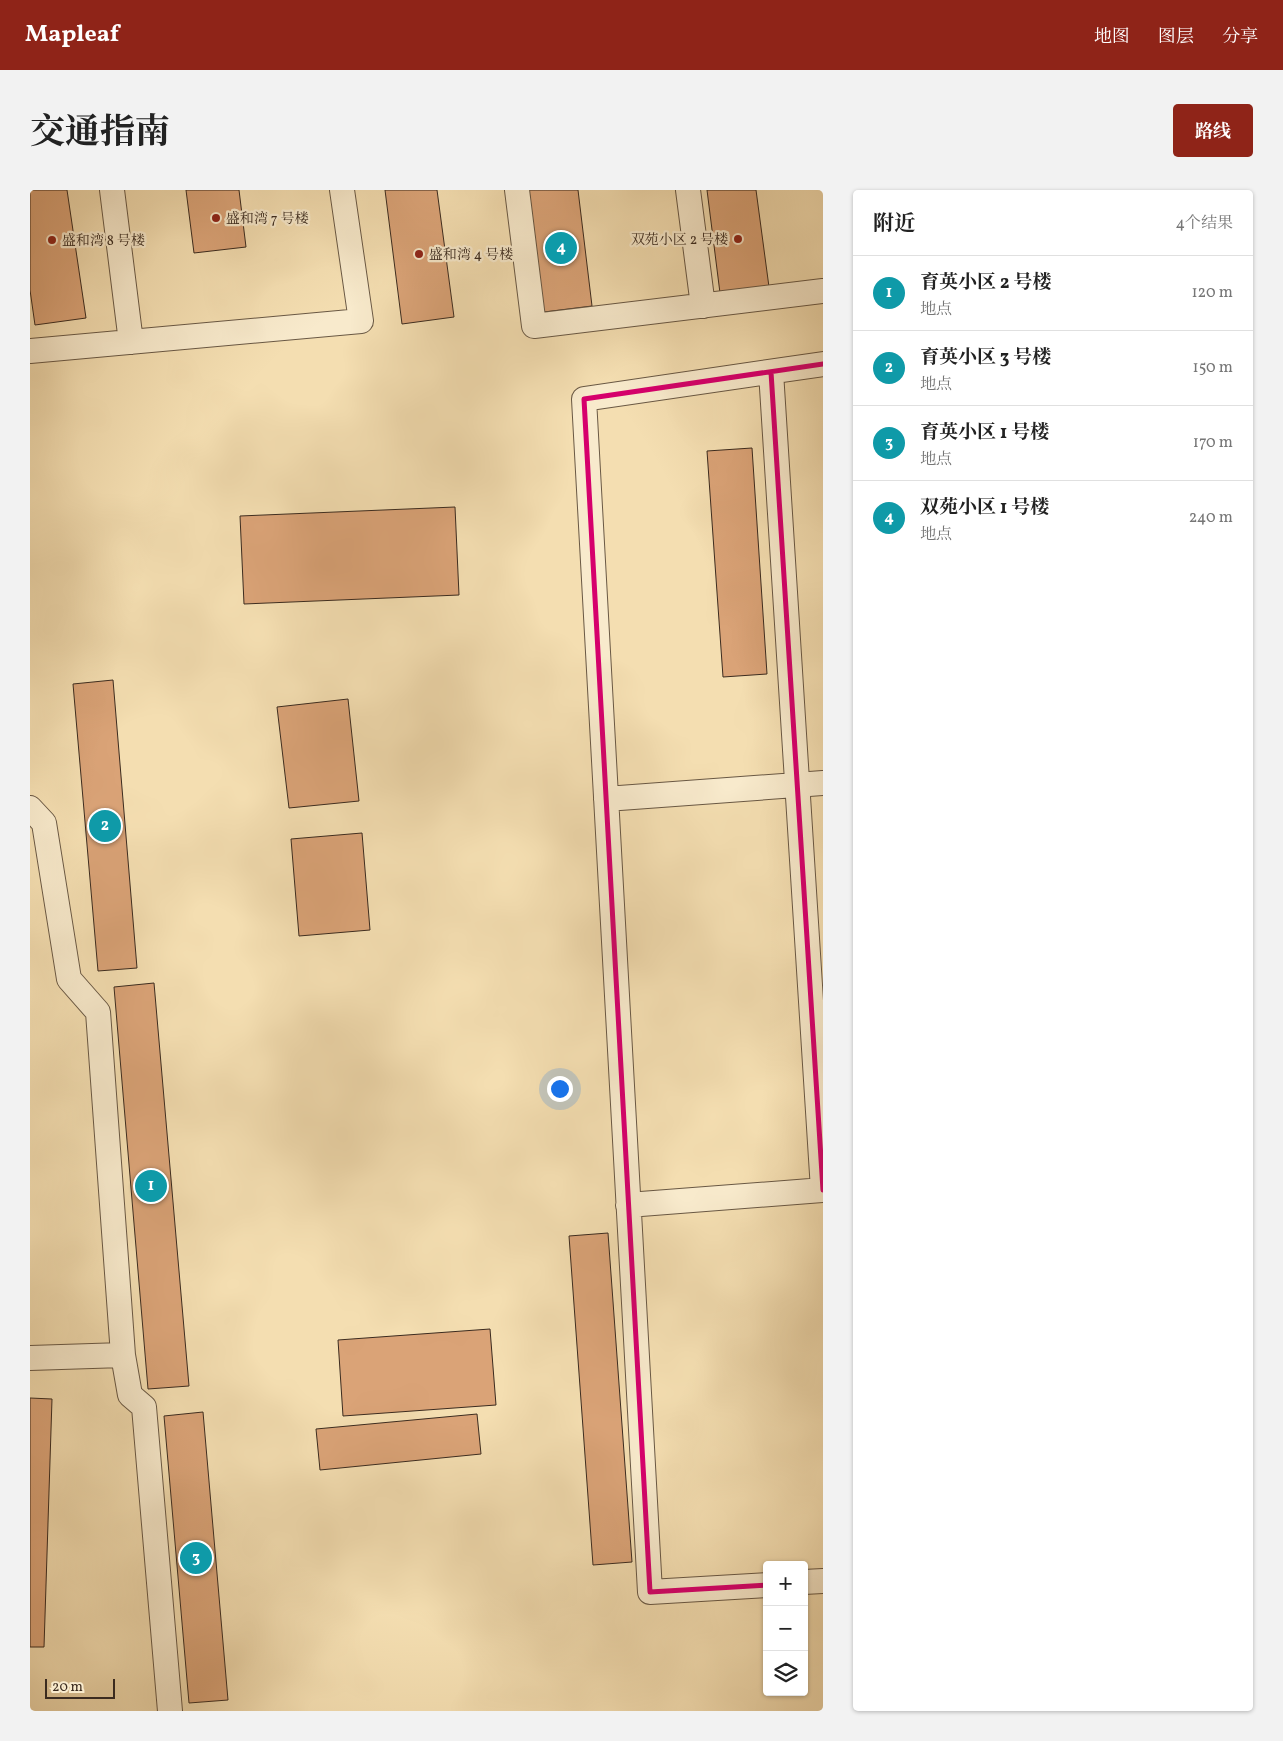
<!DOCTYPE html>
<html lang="zh">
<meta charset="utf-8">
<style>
body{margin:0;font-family:Vollkorn,"Noto Serif SC",serif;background:#f2f2f2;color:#222}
.controls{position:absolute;right:15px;bottom:15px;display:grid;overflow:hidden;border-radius:5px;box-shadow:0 1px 4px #0004}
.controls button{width:45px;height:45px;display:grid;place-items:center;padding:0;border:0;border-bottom:1px solid #e0e0e0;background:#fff;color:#222;font:25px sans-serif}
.scale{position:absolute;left:15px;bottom:12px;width:70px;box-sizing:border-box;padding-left:5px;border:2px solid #3b2b1f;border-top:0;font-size:14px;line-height:18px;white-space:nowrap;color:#3b2b1f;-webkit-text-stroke:4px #f8eacc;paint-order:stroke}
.you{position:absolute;left:529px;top:898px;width:18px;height:18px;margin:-12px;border:4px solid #fff;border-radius:50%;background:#1a73e8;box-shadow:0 0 0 8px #1a73e833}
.badge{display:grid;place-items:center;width:32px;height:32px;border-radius:50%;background:#8f2418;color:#fff;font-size:16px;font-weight:700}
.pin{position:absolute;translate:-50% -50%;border:2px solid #fff;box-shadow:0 1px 5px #0006}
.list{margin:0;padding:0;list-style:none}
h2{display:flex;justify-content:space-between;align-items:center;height:65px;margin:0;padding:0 20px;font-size:21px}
h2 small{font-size:16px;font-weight:400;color:#767676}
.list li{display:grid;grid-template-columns:32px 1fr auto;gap:15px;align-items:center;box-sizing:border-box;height:75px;padding:0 20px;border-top:1px solid #e0e0e0}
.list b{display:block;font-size:19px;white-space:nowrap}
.list p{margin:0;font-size:16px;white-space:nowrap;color:#767676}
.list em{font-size:16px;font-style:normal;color:#767676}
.icon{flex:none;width:28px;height:28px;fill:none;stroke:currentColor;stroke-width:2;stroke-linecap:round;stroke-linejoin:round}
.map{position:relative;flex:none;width:793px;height:1521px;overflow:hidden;border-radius:5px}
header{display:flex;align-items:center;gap:30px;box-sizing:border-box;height:70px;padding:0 25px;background:#8f2418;color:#fff}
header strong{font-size:24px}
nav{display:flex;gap:28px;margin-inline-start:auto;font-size:18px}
.intro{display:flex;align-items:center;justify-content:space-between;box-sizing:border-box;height:120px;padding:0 30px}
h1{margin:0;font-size:35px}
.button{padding:12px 22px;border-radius:5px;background:#8f2418;color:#fff;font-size:18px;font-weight:700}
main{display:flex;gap:30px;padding:0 30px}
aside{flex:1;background:#fff;border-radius:5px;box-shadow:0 1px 4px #0004}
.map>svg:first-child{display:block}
.building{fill:#daa377;stroke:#3b2b1f}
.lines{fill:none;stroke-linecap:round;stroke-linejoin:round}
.minor-casing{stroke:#695844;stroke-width:26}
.minor{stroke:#f8eacc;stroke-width:24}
.cycleway-casing{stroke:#f8eacc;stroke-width:8}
.cycleway{stroke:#d6006c;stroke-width:5}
.poi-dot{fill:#8f2418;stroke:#f8eacc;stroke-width:2}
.labels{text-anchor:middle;stroke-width:4.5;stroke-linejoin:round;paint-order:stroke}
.poi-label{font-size:14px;fill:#3b2b1f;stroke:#f8eacc;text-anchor:start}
</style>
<header>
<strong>Mapleaf</strong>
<nav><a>地图</a><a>图层</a><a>分享</a></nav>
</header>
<div class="intro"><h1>交通指南</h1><a class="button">路线</a></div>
<main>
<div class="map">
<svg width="793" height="1521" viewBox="0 0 793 1521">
<rect width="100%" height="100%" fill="#f4deb1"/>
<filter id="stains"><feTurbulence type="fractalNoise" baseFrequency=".004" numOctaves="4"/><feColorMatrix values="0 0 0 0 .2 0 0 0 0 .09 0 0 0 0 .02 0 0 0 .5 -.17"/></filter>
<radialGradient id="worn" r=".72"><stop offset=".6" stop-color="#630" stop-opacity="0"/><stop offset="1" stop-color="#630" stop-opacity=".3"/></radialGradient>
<path class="building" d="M 0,0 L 37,0 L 56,128 L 5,135 L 0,100 Z
M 156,0 L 209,0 L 216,57 L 164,63 Z
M 355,0 L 407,0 L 424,127 L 372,134 Z
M 499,0 L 548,0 L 562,116 L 514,122 Z
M 677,0 L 726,0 L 739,97 L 690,103 Z
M 722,258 L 737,484 L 693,487 L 677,261 Z
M 425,317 L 429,405 L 214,414 L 210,326 Z
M 83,490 L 107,778 L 68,781 L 43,494 Z
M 318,509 L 329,611 L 259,618 L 247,517 Z
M 332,643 L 340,740 L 269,746 L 261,649 Z
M 124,793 L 159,1196 L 118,1199 L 84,797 Z
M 578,1043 L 602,1372 L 563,1375 L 539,1046 Z
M 460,1139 L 466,1215 L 313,1226 L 308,1150 Z
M 0,1208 L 22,1209 L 14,1457 L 0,1457 Z
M 173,1222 L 198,1510 L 159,1513 L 134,1226 Z
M 447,1224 L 451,1264 L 290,1280 L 286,1239 Z"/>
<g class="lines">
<defs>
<path id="minor" d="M 82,0 L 101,152
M 487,0 L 504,136 L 793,101
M 658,0 L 673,116
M 0,161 L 331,131 L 312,0
M 741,182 L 793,1000
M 576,609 L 793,593
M 0,618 L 14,633 L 39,789 L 68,822 L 93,1165
M 598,1015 L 793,1000
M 0,1168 L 93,1165 L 100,1205 L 114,1217 L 140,1521
M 774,1392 L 793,1391
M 737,1395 L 620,1402 L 554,209 L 793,174"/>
</defs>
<use href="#minor" class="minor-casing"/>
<use href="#minor" class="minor"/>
<defs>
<path id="cycleway" d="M 741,182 L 793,1000
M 737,1395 L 620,1402 L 554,209 L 793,174"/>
</defs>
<use href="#cycleway" class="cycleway-casing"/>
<use href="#cycleway" class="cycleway"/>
</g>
<g class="poi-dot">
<circle cx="186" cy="28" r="5"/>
<circle cx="708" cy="49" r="5"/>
<circle cx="22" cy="50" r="5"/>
<circle cx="389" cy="64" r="5"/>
</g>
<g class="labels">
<g class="poi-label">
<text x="196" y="33">盛和湾 7 号楼</text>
<text x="698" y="54" text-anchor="end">双苑小区 2 号楼</text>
<text x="32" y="55">盛和湾 8 号楼</text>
<text x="399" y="69">盛和湾 4 号楼</text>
</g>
</g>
<rect width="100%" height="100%" filter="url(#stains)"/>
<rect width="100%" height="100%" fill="url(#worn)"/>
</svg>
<div class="controls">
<button>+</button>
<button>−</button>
<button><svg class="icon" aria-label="layers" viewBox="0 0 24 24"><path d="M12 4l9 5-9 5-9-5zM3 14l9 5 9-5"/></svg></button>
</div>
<div class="scale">20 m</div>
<div class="you"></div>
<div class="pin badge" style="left:121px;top:996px;background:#0f9aa8">1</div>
<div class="pin badge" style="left:75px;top:636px;background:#0f9aa8">2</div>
<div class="pin badge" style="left:166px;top:1368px;background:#0f9aa8">3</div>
<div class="pin badge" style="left:531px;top:58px;background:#0f9aa8">4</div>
</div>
<aside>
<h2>附近<small>4个结果</small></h2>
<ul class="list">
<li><span class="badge" style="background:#0f9aa8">1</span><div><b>育英小区 2 号楼</b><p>地点</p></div><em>120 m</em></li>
<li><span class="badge" style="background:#0f9aa8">2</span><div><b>育英小区 3 号楼</b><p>地点</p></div><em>150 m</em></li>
<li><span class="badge" style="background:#0f9aa8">3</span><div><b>育英小区 1 号楼</b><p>地点</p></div><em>170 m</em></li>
<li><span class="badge" style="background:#0f9aa8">4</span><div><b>双苑小区 1 号楼</b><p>地点</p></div><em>240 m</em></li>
</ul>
</aside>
</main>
